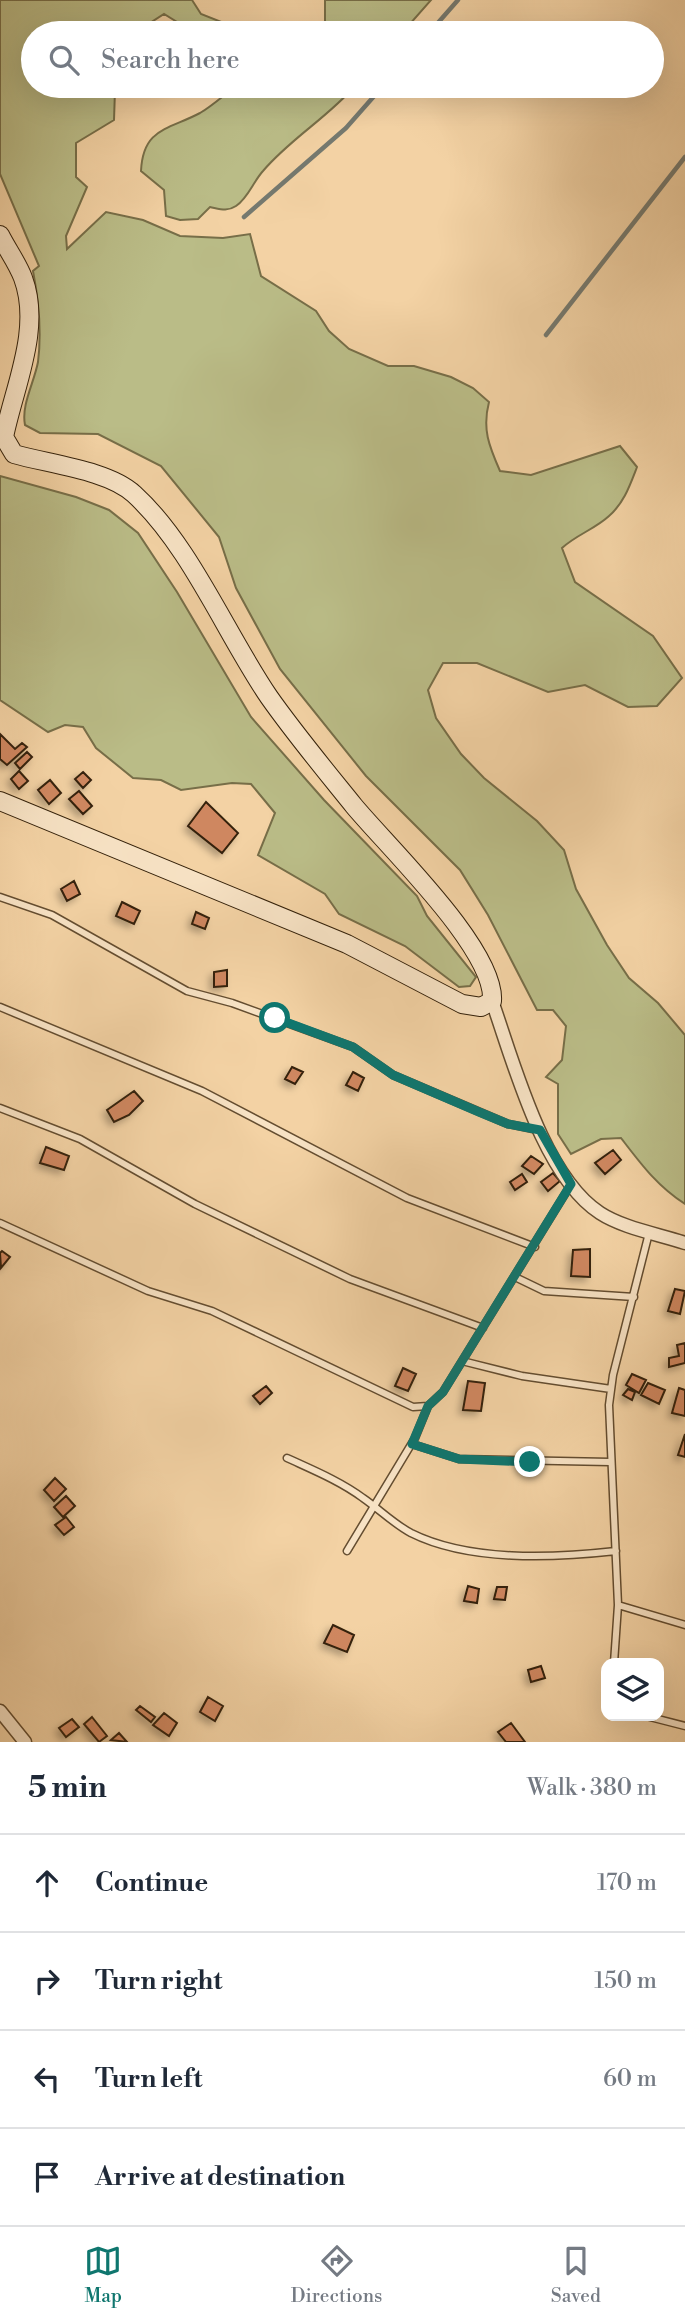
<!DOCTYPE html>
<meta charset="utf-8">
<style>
body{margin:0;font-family:"Libre Bodoni",serif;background:#f6f6f7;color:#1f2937}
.controls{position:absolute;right:21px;bottom:21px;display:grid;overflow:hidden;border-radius:14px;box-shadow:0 7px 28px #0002}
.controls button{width:63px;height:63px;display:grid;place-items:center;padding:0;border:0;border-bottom:2px solid #e0e1e3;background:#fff;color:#1f2937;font:35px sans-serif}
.stop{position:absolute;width:21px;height:21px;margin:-16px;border:5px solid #0f766e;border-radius:50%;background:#fff}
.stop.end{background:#0f766e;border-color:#fff;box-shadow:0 2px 7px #0008}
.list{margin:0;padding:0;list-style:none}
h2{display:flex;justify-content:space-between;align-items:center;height:91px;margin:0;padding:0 28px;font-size:30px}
h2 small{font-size:23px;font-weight:400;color:#747a83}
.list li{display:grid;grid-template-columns:46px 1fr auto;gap:21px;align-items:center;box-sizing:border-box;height:98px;padding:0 28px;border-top:2px solid #e0e1e3}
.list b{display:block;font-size:26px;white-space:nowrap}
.list em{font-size:23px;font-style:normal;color:#747a83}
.icon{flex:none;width:38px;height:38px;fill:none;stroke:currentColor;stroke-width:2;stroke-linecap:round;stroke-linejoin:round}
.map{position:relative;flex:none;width:685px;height:1742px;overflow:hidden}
.search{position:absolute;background:#fff;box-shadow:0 7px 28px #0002;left:21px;right:21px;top:21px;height:77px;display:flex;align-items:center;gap:18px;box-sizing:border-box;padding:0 24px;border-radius:38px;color:#747a83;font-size:26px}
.sheet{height:483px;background:#fff}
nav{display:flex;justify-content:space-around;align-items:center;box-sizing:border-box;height:98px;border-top:2px solid #e0e1e3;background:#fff;font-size:19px;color:#747a83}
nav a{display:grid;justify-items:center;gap:4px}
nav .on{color:#0f766e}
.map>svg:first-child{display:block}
.green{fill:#babc87;stroke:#776e48;stroke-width:2}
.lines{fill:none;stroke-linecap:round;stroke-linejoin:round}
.stream{stroke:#75796f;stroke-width:4.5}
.building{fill:#cf8760;stroke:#34210a;stroke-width:2;filter:url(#shadow)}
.lane-casing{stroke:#644d30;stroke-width:9}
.street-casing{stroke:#644d30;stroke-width:15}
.secondary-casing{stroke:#34210a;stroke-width:20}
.lane{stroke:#f7e2c4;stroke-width:6}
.street{stroke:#f7e2c4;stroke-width:12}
.secondary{stroke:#f7e2c4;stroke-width:18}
.route{stroke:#0f766e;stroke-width:9}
</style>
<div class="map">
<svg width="685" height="1742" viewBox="0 0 685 1742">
<defs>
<filter id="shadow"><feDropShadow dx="-4" dy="4" stdDeviation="3.5" flood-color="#0004"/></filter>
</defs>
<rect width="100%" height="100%" fill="#f3d2a4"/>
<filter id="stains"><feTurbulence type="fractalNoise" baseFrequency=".00286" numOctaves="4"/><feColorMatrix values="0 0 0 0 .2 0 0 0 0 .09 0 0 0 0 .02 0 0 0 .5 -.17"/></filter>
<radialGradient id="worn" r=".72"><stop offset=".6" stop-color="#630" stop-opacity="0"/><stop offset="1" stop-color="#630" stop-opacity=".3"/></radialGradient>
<path class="green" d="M 0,0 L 192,0 L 201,14 L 234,27 L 236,33 L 176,33 L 177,22 L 164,14 L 147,25 L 144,33 L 33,33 L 33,86 L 119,86 L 115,90 L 114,120 L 76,143 L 76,177 L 87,187 L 66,236 L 67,249 L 106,212 L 143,220 L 180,236 L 223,238 L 250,234 L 261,276 L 316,311 L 329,331 L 349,349 L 388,366 L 414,366 L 451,377 L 473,388 L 489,402 C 482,429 489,446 500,471 L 531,475 L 620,446 L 637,467 C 630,485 624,503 609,516 C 595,529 576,535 562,548 L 575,582 L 653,636 L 682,678 L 657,706 L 628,707 L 585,685 L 548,692 L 477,663 L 443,663 L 428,690 L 436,718 L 461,754 L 484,778 L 537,821 L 564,850 L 576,889 L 607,945 L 629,978 L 658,1003 L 685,1035 L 685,1204 C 657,1186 641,1164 621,1138 L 601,1139 L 571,1154 L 558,1134 L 558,1084 L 546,1077 L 562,1060 L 566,1026 L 553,1010 L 537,1010 L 488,915 L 460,870 L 366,776 L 280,669 L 236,588 L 219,537 L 161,466 L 98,434 L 40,433 L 25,425 C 21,405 34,383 38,362 C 42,330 39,302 33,271 L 39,266 L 0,174 Z
M 325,0 L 431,0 L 402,33 L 320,33 L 325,28 Z
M 236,86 L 355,86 C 327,118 290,139 263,171 C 253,182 248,198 236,206 C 227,212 220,209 210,207 L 198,219 L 180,220 L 166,216 L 164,190 L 141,171 C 143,128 168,130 200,113 C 212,106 224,95 236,86 Z
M 0,476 L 76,497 L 109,510 L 138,533 L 177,592 L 251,717 L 324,800 L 417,896 L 427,916 L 476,977 L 470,986 L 459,987 L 405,946 L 339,914 L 325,894 L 258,855 L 275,813 L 251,784 L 232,783 L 181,790 L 161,780 L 133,778 L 96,748 L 83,727 L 65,725 L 48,732 L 0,700 Z"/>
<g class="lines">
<path class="stream" d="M 429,33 L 458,0
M 244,217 L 346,128 L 383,86
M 546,335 L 685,157"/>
</g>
<path class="building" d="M 0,734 L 15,749 L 22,743 L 27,747 L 7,765 L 0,759 Z
M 27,752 L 32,757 L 20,769 L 15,763 Z
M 19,771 L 28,781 L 19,789 L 11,779 Z
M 83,772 L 91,780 L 83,788 L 75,779 Z
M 50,780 L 61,793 L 49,804 L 38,790 Z
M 79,791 L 92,806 L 83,814 L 69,799 Z
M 206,802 L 238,833 L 222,853 L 188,826 Z
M 74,881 L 80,894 L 67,901 L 61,889 Z
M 122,902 L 140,911 L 134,924 L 116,916 Z
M 196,912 L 209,918 L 205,929 L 192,924 Z
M 227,970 L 227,986 L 214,987 L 214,972 Z
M 292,1067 L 303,1072 L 295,1084 L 285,1079 Z
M 353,1072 L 364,1078 L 358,1091 L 346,1085 Z
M 134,1091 L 143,1101 L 129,1115 L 114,1122 L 107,1110 Z
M 46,1147 L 69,1156 L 64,1170 L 40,1163 Z
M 613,1150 L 621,1160 L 605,1174 L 595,1163 Z
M 531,1156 L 543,1164 L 534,1174 L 522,1166 Z
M 553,1173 L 560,1181 L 548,1191 L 541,1182 Z
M 522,1174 L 527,1182 L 515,1190 L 510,1182 Z
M 590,1249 L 590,1277 L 571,1276 L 573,1250 Z
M 2,1251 L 10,1257 L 1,1268 L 0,1253 Z
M 675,1289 L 685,1291 L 680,1314 L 668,1311 Z
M 685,1343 L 685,1363 L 669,1367 L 669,1358 L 679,1356 L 677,1345 Z
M 403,1368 L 416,1374 L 408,1391 L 395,1386 Z
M 632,1374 L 646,1380 L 639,1393 L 626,1385 Z
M 468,1381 L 485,1383 L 481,1411 L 463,1410 Z
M 648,1383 L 665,1390 L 659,1404 L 641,1395 Z
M 266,1386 L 272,1393 L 260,1404 L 253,1396 Z
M 679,1388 L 685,1390 L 685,1416 L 672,1413 Z
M 628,1389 L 635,1392 L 632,1400 L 623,1395 Z
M 685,1434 L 685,1457 L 678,1455 Z
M 55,1478 L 66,1489 L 54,1501 L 44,1490 Z
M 66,1496 L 75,1506 L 63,1517 L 54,1507 Z
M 66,1517 L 74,1527 L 64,1535 L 55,1525 Z
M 468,1586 L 479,1589 L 477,1603 L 464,1601 Z
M 497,1587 L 507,1587 L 505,1600 L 494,1599 Z
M 333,1625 L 354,1635 L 347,1652 L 324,1643 Z
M 541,1666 L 545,1678 L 531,1682 L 528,1670 Z
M 208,1697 L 223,1706 L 215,1721 L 200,1712 Z
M 140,1706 L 155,1717 L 151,1722 L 136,1710 Z
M 164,1713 L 177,1723 L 169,1736 L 153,1725 Z
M 92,1717 L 107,1736 L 99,1742 L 84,1724 Z
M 72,1719 L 79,1727 L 66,1737 L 59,1728 Z
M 511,1723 L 525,1742 L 506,1742 L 498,1732 Z
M 119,1733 L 127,1742 L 111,1740 Z"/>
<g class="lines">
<defs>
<path id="lane" d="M 0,897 L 52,915 L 187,991 L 232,1003 L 353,1047 L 393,1075 L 508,1124 L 538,1130
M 0,1007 L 202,1091 L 407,1198 L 535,1247
M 0,1108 L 80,1139 L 195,1204 L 350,1279 L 483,1328
M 0,1223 L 148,1291 L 212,1311 L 413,1407 L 428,1406 L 443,1392 L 570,1186
M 515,1277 L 544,1291 L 634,1297
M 462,1361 L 522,1376 L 611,1389
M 412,1444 L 459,1459 L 610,1462
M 287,1458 C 313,1470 340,1481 363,1498 C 379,1509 394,1524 411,1533 C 469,1562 553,1558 616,1551
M 347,1551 L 415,1438 L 428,1406
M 618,1605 L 685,1625
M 614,1663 L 618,1605 L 609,1405 L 613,1375 L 649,1233
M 646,1716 L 685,1726"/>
<path id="street" d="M 492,1001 C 514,1063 543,1176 600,1213 C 623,1228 658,1234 685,1243
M 0,1711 L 25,1742"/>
<path id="secondary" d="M 0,235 C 7,249 18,264 23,278 C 42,329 14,387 4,437 L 14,454 C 48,464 108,470 134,494 C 190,545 226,634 269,697 C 295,734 325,770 354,806 C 388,847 496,950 492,1001 L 481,1007 L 462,1004 L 347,944 L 0,801"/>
</defs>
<use href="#lane" class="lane-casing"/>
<use href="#street" class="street-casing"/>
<use href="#secondary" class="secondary-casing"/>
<use href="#lane" class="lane"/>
<use href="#street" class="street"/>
<use href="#secondary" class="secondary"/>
</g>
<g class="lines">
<path class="route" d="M 275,1018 L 353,1047 L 393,1075 L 479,1112 L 508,1124 L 540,1130 L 571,1184 L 443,1392 L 428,1406 L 412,1444 L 459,1459 L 530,1462"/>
</g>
<rect width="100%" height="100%" filter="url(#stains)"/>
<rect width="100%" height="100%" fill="url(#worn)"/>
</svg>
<div class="controls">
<button><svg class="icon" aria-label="layers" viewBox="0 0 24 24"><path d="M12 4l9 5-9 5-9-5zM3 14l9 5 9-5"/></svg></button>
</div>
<div class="stop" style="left:275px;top:1018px"></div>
<div class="stop end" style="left:530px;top:1462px"></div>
<div class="search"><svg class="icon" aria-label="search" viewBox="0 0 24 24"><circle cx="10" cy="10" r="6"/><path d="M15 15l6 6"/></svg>Search here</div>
</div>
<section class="sheet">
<h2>5 min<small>Walk · 380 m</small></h2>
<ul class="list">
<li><svg class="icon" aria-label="ahead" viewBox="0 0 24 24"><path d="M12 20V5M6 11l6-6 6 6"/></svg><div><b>Continue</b></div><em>170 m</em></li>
<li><svg class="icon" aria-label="right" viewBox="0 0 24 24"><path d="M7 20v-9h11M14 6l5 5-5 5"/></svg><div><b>Turn right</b></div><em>150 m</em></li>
<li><svg class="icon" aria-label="left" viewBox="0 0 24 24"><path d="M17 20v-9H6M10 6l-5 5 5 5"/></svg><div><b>Turn left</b></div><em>60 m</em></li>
<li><svg class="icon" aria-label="arrive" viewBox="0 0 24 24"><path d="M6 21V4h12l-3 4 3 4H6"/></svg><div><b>Arrive at destination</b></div></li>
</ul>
</section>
<nav>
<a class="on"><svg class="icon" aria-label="map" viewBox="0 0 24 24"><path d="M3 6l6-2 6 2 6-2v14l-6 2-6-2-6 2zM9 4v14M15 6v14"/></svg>Map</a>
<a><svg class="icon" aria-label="directions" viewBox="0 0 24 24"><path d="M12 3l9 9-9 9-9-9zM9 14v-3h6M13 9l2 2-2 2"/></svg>Directions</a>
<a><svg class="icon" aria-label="saved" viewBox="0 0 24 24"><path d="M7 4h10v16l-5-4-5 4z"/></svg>Saved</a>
</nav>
